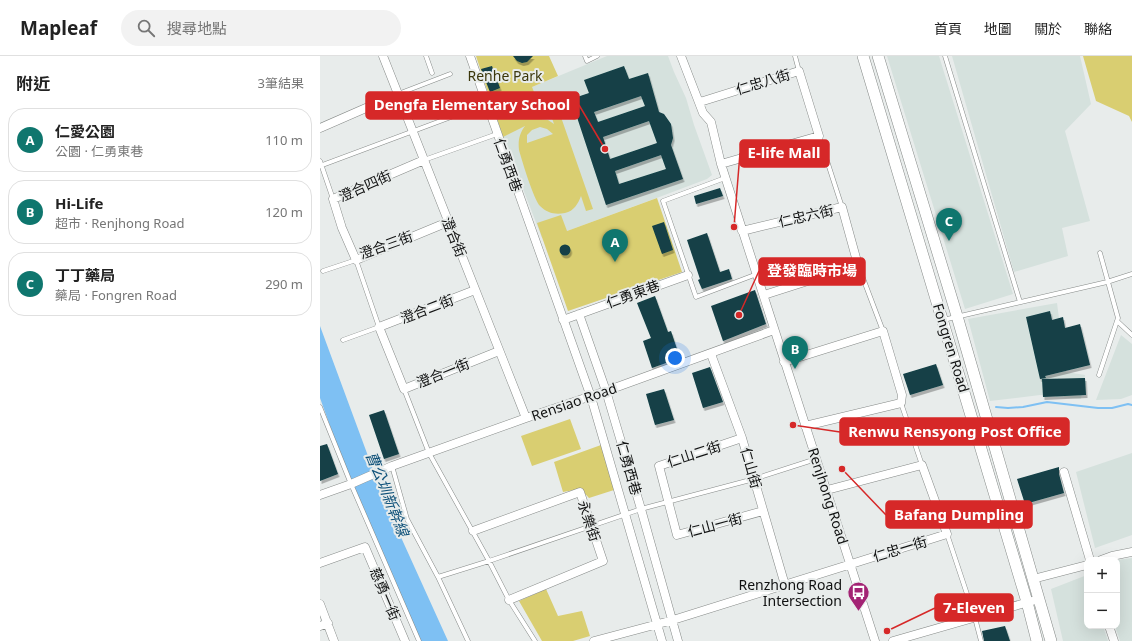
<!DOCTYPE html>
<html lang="zh-TW">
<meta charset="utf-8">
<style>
body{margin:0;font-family:"Noto Sans","Noto Sans TC",sans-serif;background:#f2f2f2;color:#222}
.controls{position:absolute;right:12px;bottom:12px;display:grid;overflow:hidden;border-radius:8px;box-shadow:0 4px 16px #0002}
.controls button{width:36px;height:36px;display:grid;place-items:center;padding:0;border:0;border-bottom:1px solid #e0e0e0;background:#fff;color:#222;font:20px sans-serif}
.you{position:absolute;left:355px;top:302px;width:14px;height:14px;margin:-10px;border:3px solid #fff;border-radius:50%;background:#1a73e8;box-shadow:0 0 0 6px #1a73e833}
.badge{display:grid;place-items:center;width:26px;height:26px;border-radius:50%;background:#0f766e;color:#fff;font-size:13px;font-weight:700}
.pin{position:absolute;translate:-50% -33px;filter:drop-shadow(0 1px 2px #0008)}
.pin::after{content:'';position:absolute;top:21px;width:14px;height:12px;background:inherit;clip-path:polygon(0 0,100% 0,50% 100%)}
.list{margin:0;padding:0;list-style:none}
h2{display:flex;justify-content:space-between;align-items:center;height:52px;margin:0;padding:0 16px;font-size:17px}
h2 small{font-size:13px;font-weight:400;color:#767676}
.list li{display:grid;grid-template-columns:26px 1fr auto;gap:12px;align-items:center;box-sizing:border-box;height:64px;margin:0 8px 8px;padding:0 8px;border:1px solid #e0e0e0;border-radius:16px}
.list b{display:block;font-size:15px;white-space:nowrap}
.list p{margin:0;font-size:13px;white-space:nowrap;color:#767676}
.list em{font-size:13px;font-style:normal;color:#767676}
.icon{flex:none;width:22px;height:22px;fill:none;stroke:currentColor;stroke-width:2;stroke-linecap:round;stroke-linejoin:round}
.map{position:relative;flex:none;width:812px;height:585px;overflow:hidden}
header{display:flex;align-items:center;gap:24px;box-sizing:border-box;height:56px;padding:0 20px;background:#fff;border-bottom:1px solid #e0e0e0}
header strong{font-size:19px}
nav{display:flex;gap:22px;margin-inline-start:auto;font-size:14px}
.search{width:280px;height:36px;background:#f2f2f2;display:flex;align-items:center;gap:10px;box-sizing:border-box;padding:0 14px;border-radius:22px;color:#767676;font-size:15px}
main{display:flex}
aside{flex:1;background:#fff}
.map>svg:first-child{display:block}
.built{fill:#d5e1dd}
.green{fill:#d9ce71;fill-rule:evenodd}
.water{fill:#7ec0f3}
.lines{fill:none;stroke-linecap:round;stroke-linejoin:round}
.stream{stroke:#7ec0f3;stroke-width:2}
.building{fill:#124046;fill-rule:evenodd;filter:url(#shadow)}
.lane-casing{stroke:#868a88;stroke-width:5}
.street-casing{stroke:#868a88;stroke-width:9}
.secondary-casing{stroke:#868a88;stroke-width:12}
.lane{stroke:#fff;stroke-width:4}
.street{stroke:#fff;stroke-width:8}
.secondary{stroke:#fff;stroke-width:11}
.labels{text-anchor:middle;stroke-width:4;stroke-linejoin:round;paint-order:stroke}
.park-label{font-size:14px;fill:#3c370b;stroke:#e8eceb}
.street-label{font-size:14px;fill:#101111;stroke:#e8eceb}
.poi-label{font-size:14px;fill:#101111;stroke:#e8eceb;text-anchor:end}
.water-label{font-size:15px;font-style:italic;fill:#10527a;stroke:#e8eceb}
.leader{fill:none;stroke:#d62828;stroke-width:1.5}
.callout-dot{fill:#d62828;stroke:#e8eceb;stroke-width:1.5}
.callout{fill:#d62828;stroke:#d62828;stroke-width:1.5}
.callout-label{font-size:15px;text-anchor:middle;font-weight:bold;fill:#fff}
</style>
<header>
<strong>Mapleaf</strong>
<div class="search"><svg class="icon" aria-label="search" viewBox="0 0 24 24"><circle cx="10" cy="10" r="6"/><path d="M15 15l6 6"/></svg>搜尋地點</div>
<nav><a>首頁</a><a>地圖</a><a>關於</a><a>聯絡</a></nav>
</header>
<main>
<aside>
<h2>附近<small>3筆結果</small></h2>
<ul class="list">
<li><span class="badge">A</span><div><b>仁愛公園</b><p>公園 · 仁勇東巷</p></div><em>110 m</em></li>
<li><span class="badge">B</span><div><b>Hi-Life</b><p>超市 · Renjhong Road</p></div><em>120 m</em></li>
<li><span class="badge">C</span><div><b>丁丁藥局</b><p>藥局 · Fongren Road</p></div><em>290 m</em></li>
</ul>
</aside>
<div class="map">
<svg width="812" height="585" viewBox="0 0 812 585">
<defs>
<filter id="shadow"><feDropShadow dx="1.5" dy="3" stdDeviation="0" flood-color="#0004"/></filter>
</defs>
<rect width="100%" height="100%" fill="#e8eceb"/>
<path class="built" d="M 287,0 L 348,0 L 354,16 L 366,42 L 374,69 L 392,119 L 387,123 L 342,140 L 247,175 L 222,182 L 183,81 L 171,46 L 212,31 Z
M 567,0 L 619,0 L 693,238 L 645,253 Z
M 632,0 L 760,0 L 771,48 L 745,75 L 770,165 L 742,172 L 748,200 L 694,216 Z
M 737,247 L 746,316 L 765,319 L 761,343 L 720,339 L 670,345 L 648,263 Z
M 801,279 L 812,288 L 812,339 L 801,343 L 776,344 Z
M 812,397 L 812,479 L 775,492 L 756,416 Z
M 812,502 L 812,585 L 800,585 L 795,570 L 797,570 L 797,504 Z
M 767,519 L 767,570 L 783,570 L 788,585 L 743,585 L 731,533 Z"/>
<path class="green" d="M 156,0 L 229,0 L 238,20 L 212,31 L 224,61 L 219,63 L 228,64 L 234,68 L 226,44 L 234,41 L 273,153 L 266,155 L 261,140 C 258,148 254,155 245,157 C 235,159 227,157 220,150 C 214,144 202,105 199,94 C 198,85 199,78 205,70 L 183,81 L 172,47 L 194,38 L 171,46 ZM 220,71 L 227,73 L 233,78 L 207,87 L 207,79 L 212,74 Z
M 763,0 L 812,0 L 812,66 L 809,60 L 776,45 Z
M 337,142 L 362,216 L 248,255 L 217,167 L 241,159 L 247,175 Z
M 250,363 L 261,393 L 212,410 L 201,380 Z
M 281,389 L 294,434 L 269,442 C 259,431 256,434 243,436 L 234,406 Z
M 226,533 L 238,560 L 262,555 L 270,580 L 253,585 L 222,585 L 199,545 Z"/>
<path class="water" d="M 0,270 L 65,446 L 128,585 L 101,585 L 31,428 L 0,342 Z"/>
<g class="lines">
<path class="stream" d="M 676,351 L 688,352 L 703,351 L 727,346 L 778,352 L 792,352 L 808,348 L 812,349"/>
</g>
<path class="building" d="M 193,0 L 213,0 L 207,6 L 202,7 L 197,5 Z
M 172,10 L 180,32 L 170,36 L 161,13 Z
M 304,10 L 309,23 L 328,17 L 339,56 L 344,58 L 351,68 L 353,82 L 351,89 L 363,123 L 286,149 L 251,43 L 269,37 L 264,24 ZM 321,40 L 325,50 L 278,66 L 274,56 ZM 329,65 L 337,87 L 290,103 L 283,81 ZM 341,99 L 346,113 L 299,128 L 295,115 Z
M 400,132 L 403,140 L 376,148 L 374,140 Z
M 344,166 L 353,194 L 342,198 L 332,170 Z
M 387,177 L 400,216 L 409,213 L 412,223 L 382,233 L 378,224 L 380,223 L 367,184 Z
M239.5 194a5.5 5.5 0 1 1 11 0a5.5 5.5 0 1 1-11 0Z
M 435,234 L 446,268 L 403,285 L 391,250 Z
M 335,240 L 348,276 L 351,275 L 360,302 L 332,312 L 323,285 L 331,282 L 317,247 Z
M 730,255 L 732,264 L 743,261 L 745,272 L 760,268 L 770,309 L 725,320 L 726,322 L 720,323 L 706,261 Z
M 616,308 L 623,329 L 590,339 L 583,318 Z
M 390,311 L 403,346 L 383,352 L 372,317 Z
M 765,322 L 766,339 L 723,341 L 722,323 Z
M 344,333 L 354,364 L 335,369 L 326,338 Z
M 64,354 L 79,398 L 64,403 L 49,359 Z
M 7,388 L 18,418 L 0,425 L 0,390 Z
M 739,411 L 739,418 L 744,437 L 705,448 L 697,423 Z
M 685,570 L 690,585 L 664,585 L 662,575 Z"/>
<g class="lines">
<defs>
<path id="lane" d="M 106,0 L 112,17
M 265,0 L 267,5 L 277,0
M 475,0 L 479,15
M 625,0 L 700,246
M 78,38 L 130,18
M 499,80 L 522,151
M 104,104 L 177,78
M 0,105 L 13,143
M 0,110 L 166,48
M 405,122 L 343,145 L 376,241 L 437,218
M 538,209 L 563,275
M 3,215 L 36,204 L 59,271 L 23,284
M 623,264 L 787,226 L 812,218
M 797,265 L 812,279
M 779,319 L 798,262 L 780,197
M 84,333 L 109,397 L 169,505 L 189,544 L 215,585
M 581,347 L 602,409
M 0,351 L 31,428 L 99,585
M 72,410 L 87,463 L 118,521 L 148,585
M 627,478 L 655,562 L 661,585
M 118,521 L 169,505 L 321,453 L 434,423 L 496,403"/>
<path id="street" d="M 63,0 L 206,362
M 150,0 L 271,341 L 342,585
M 361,0 L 383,57 L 391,66 L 401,108 L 555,585
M 380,46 L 479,15 L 499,80 L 401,108
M 0,72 L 78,38
M 104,104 L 13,143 L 22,172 L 36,204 L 128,166
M 422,175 L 522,151 L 538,209 L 444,239
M 155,234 L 59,271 L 84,333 L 179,295
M 259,258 L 286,335 L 321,453 L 358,585
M 243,264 L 368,219
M 391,298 L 422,382 L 465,529
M 464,306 L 563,275 L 582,339 L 581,347 L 485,370
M 422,382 L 339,410 L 357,479 L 443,455
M 744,416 L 770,504
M 0,439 L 31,428 L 72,410 L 206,362 L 286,335 L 454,274
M 153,475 L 260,436 L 283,505 L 189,544
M 781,504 L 792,500 L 812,496
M 0,507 L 45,491 L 85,585
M 713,523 L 767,509
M 0,548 L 14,585
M 0,570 L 8,567
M 789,570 L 794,585
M 274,585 L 353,564 L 627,478 L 602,409 L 507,434
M 573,585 L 719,543"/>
<path id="secondary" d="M 543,0 L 707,546 L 717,585
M 558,0 L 637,260 L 731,585"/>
</defs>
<use href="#lane" class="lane-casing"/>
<use href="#street" class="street-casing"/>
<use href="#secondary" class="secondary-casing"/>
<use href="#lane" class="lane"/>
<use href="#street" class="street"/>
<use href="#secondary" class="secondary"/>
</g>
<defs>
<symbol id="bus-pin" viewBox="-11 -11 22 30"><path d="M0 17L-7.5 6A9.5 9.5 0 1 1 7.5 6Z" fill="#a32374" stroke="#e8eceb"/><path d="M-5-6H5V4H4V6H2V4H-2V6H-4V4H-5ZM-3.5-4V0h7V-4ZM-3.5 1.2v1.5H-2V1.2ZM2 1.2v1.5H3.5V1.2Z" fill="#fff"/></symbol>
</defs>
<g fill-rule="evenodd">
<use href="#bus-pin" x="526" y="524" width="25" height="34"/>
</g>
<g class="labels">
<g class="park-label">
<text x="185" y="25">Renhe Park</text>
</g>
<g class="street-label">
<text transform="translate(443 26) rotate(-17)" y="5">仁忠八街</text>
<text transform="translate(188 109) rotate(70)" y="5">仁勇西巷</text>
<text transform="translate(45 130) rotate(-24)" y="5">澄合四街</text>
<text transform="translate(486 160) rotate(-13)" y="5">仁忠六街</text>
<text transform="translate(134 181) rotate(68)" y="5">澄合街</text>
<text transform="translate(66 189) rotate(-20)" y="5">澄合三街</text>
<text transform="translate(313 238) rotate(-20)" y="5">仁勇東巷</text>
<text transform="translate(107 253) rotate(-21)" y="5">澄合二街</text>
<text transform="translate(631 292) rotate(73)" y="5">Fongren Road</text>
<text transform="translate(123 317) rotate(-22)" y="5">澄合一街</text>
<text transform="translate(254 346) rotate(-19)" y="5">Rensiao Road</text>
<text transform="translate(374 398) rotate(-18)" y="5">仁山二街</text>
<text transform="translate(309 412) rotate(74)" y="5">仁勇西巷</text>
<text transform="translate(431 412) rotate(74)" y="5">仁山街</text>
<text transform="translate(508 440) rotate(72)" y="5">Renjhong Road</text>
<text transform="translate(269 465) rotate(72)" y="5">永樂街</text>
<text transform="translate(395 469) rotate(-15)" y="5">仁山一街</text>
<text transform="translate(580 493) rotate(-17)" y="5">仁忠一街</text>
<text transform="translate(65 538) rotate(67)" y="5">慈勇一街</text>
</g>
<g class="poi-label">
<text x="522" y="534">Renzhong Road<tspan x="522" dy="16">Intersection</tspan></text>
</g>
<g class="water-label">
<text transform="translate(67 438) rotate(68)" y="5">曹公圳新幹線</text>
</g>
</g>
<path class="leader" d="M285 93L259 49M414 171L420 97M419 259L439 215M473 369L520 376M522 413L566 459M567 575L615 552"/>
<g class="callout-dot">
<circle cx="285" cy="93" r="4"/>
<circle cx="414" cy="171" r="4"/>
<circle cx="419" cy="259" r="4"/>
<circle cx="473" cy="369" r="4"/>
<circle cx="522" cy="413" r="4"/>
<circle cx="567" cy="575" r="4"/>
</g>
<g class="callout">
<rect x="46" y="36" width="213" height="27" rx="4"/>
<rect x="420" y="84" width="89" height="27" rx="4"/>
<rect x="439" y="202" width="106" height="27" rx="4"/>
<rect x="520" y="362" width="229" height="27" rx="4"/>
<rect x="566" y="445" width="146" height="27" rx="4"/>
<rect x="615" y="538" width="78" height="27" rx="4"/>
</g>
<g class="callout-label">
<text x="152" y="54">Dengfa Elementary School</text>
<text x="464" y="102">E-life Mall</text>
<text x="492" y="220">登發臨時市場</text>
<text x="635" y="381">Renwu Rensyong Post Office</text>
<text x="639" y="464">Bafang Dumpling</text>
<text x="654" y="557">7-Eleven</text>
</g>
</svg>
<div class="controls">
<button>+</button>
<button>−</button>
</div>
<div class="you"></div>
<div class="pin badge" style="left:295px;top:206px">A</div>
<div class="pin badge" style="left:475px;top:313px">B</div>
<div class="pin badge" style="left:629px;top:185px">C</div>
</div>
</main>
